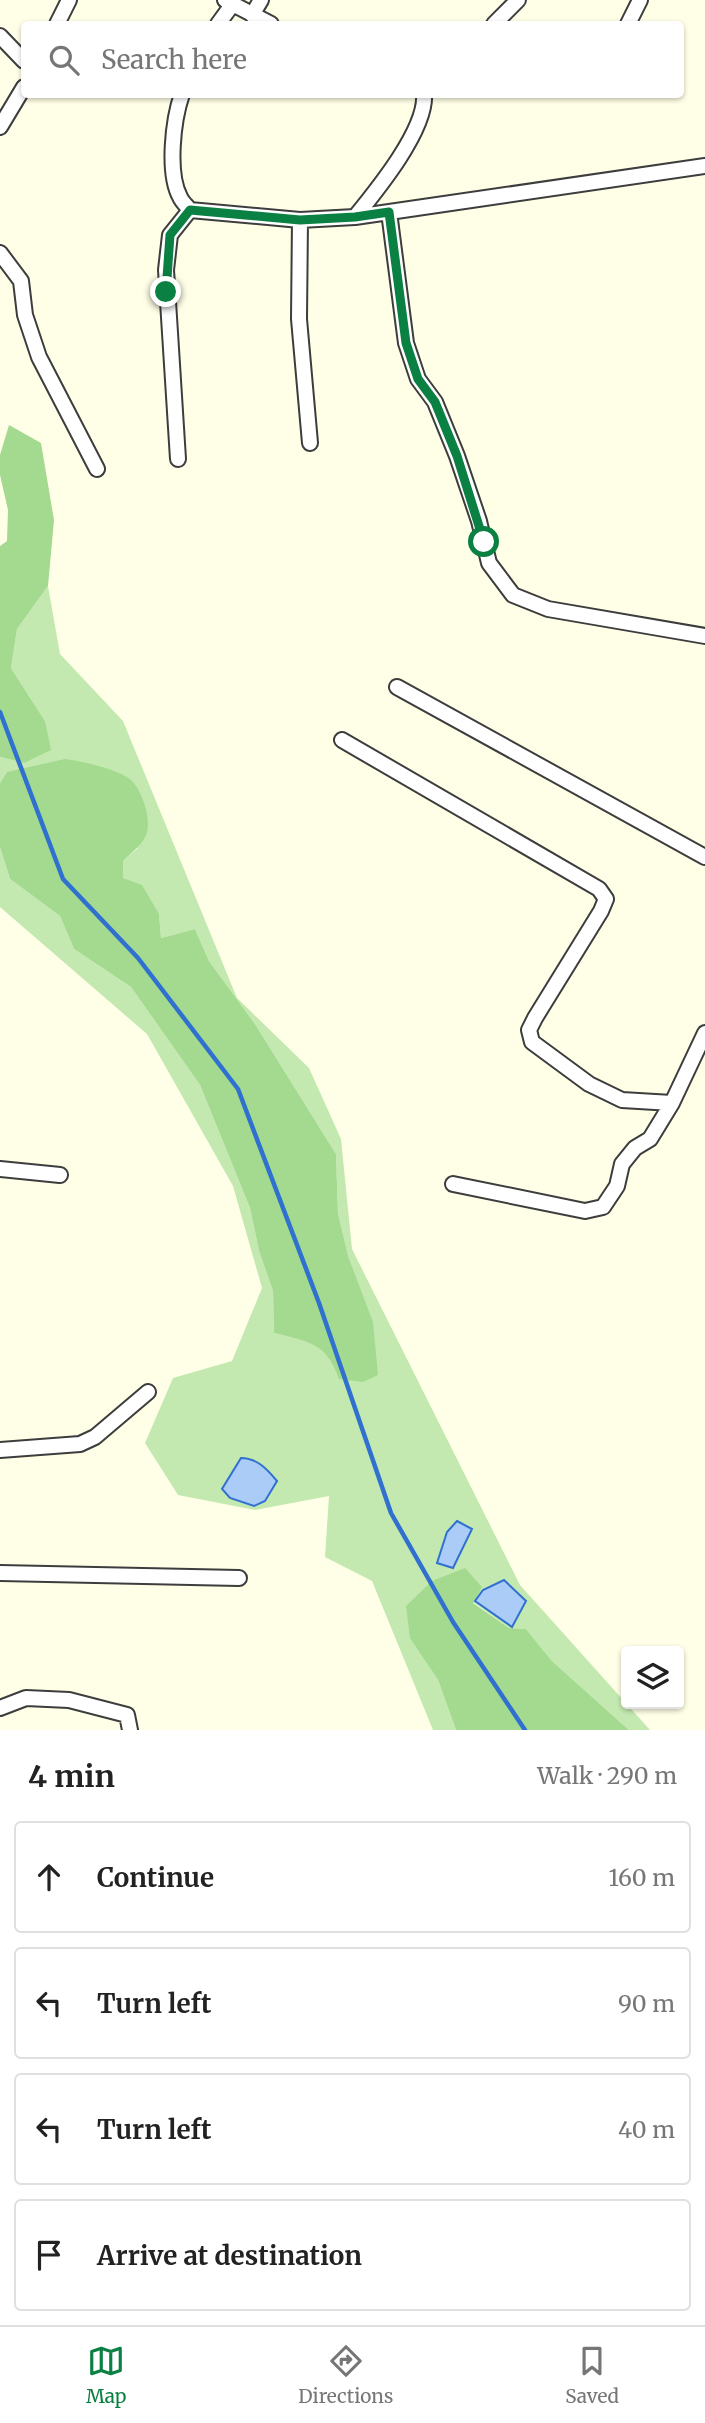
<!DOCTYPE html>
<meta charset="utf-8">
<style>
body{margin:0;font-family:Merriweather,serif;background:#f2f2f2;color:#222}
.controls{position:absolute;right:21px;bottom:21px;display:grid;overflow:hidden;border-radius:7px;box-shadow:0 2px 5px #0004}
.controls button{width:63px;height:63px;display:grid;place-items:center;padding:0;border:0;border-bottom:2px solid #e0e0e0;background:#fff;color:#222;font:35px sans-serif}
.stop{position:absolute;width:21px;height:21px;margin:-16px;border:5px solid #0b8043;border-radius:50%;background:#fff}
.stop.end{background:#0b8043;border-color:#fff;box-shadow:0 2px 7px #0008}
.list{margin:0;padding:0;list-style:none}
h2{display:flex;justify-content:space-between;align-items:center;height:91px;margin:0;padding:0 28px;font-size:30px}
h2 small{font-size:23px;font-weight:400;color:#767676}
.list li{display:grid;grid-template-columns:46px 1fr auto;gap:21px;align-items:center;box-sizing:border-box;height:112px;margin:0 14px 14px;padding:0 14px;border:2px solid #e0e0e0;border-radius:7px}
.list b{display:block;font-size:26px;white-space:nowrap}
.list em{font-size:23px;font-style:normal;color:#767676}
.icon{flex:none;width:38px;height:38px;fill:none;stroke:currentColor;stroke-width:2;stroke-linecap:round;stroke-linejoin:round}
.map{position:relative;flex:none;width:705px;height:1730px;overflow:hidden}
.search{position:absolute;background:#fff;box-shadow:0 2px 5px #0004;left:21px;right:21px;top:21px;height:77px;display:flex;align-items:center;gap:18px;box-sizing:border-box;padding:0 24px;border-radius:7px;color:#767676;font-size:26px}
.sheet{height:595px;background:#fff}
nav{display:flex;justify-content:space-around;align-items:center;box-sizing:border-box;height:98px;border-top:2px solid #e0e0e0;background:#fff;font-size:19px;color:#767676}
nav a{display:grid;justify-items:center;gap:4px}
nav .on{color:#0b8043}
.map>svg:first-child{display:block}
.green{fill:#c3e9b1}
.forest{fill:#a3da90}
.water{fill:#aaccf7;stroke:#3071d0;stroke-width:2}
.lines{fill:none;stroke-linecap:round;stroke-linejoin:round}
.stream{stroke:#3071d0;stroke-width:4.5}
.minor-casing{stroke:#3d3d3d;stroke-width:18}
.minor{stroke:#fff;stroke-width:14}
.route{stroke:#0b8043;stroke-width:9}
</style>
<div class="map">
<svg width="705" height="1730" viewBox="0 0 705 1730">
<rect width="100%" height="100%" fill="#ffffe7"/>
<path class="green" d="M 48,586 L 60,654 L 123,721 L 237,998 L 309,1068 L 341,1139 L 352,1249 L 520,1585 L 650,1730 L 629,1730 L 552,1661 L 526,1629 L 509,1628 L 473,1602 L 411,1638 L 438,1680 L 456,1730 L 433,1730 L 372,1581 L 325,1557 L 329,1496 L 255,1510 L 178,1495 L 145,1443 L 173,1378 L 232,1361 L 262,1288 L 233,1186 L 147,1034 L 0,907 L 0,847 L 10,879 L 60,916 L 74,949 L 131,987 L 200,1085 L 250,1208 L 259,1251 L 273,1291 L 274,1333 L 315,1343 L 332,1360 L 349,1259 L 338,1214 L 336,1154 L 255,1024 L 209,961 L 195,929 L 161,938 L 159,914 L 123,878 L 123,861 L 138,848 L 7,772 L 0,783 L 0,757 L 24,763 L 45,721 L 11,668 L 17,629 Z"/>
<path class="forest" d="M 9,425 L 41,443 L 54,520 L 48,586 L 17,629 L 11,668 L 45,721 L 51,750 L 24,763 L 0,757 L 0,546 L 7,541 L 8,510 L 0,475 L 0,455 Z
M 65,759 C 81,761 122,770 132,781 C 142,791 151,818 147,832 C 144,844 131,853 123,861 L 123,878 L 142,885 L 159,914 L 161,938 L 195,929 L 209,961 L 255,1024 L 336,1154 L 338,1214 L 349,1259 L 373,1322 L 378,1375 L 363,1382 L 339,1379 C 326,1342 309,1342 274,1333 L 273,1291 L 259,1251 L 250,1208 L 200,1085 L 131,987 L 74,949 L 60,916 L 10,879 L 0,847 L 0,783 L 7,772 Z
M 465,1568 L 482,1587 L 473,1603 L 509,1628 L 526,1629 L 552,1661 L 629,1730 L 456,1730 L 438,1680 L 410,1638 L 406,1606 L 432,1581 Z"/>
<path class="water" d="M 241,1458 C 257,1458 267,1469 277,1481 L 265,1501 L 254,1506 L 230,1498 L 222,1489 Z
M 457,1521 L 472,1529 L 453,1568 L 437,1563 L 447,1532 Z
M 504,1580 L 526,1601 L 512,1627 L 475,1601 L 483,1590 Z"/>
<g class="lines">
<path class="stream" d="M 0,712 L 63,879 L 138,958 L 238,1089 L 319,1303 L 391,1513 L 453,1622 L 525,1730"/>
<defs>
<path id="minor" d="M 225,0 L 271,24
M 252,15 L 261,0
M 57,24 L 69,0
M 218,24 L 232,5
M 494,24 L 518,0
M 628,24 L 640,0
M 0,36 L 24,61
M 182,94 C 173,120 167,173 180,197 C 182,202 187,206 190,210 L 300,220 L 355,217 C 377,190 427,129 424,94
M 0,127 L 24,87
M 389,212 L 406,343 L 418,379 L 435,402 L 457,456 L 479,521 L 489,563 L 513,595 L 548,609 L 705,636
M 355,217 L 705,166
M 300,220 L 299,319 L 310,443
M 0,253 L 21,281 L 25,315 L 39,357 L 97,469
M 178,459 L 166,270 L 170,235 L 190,210
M 397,687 L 705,857
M 342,740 L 599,889 L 606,899 L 601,911 L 535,1018 L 529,1030 L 532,1042 L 589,1084 L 622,1100 L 672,1103
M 0,1169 L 60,1175
M 453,1184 L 585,1211 L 603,1207 L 617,1186 L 622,1164 L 635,1148 L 650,1139 L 672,1103 L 705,1033
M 0,1450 L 80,1444 L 95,1437 L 148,1392
M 0,1573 L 239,1578
M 0,1708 L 26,1698 L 69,1700 L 127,1715 L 130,1730"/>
</defs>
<use href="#minor" class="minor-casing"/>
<use href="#minor" class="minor"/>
</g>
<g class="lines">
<path class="route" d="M 166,292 L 170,235 L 190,210 L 300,220 L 355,217 L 389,212 L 406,343 L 418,379 L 435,402 L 457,456 L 484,542"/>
</g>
</svg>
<div class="controls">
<button><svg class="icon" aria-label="layers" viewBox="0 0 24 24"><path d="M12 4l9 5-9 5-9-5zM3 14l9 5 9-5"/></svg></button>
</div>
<div class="stop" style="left:484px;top:542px"></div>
<div class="stop end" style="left:166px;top:292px"></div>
<div class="search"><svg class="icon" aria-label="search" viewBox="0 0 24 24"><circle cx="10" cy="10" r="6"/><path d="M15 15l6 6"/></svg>Search here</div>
</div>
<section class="sheet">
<h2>4 min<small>Walk · 290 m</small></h2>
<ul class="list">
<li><svg class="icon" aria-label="ahead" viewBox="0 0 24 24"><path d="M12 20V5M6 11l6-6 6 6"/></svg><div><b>Continue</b></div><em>160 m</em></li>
<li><svg class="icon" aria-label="left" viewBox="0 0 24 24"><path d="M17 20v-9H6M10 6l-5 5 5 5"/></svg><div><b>Turn left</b></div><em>90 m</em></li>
<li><svg class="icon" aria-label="left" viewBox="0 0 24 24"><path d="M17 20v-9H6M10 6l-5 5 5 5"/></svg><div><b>Turn left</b></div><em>40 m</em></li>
<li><svg class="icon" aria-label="arrive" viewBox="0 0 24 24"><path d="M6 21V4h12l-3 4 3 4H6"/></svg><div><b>Arrive at destination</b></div></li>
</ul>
</section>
<nav>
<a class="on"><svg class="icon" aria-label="map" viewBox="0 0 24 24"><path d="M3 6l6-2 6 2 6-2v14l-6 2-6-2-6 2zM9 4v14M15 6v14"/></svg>Map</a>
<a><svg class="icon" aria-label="directions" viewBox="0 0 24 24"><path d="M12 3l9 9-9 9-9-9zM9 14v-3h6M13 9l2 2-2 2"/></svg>Directions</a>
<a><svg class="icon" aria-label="saved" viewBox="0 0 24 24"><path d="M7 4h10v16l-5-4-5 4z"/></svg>Saved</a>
</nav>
